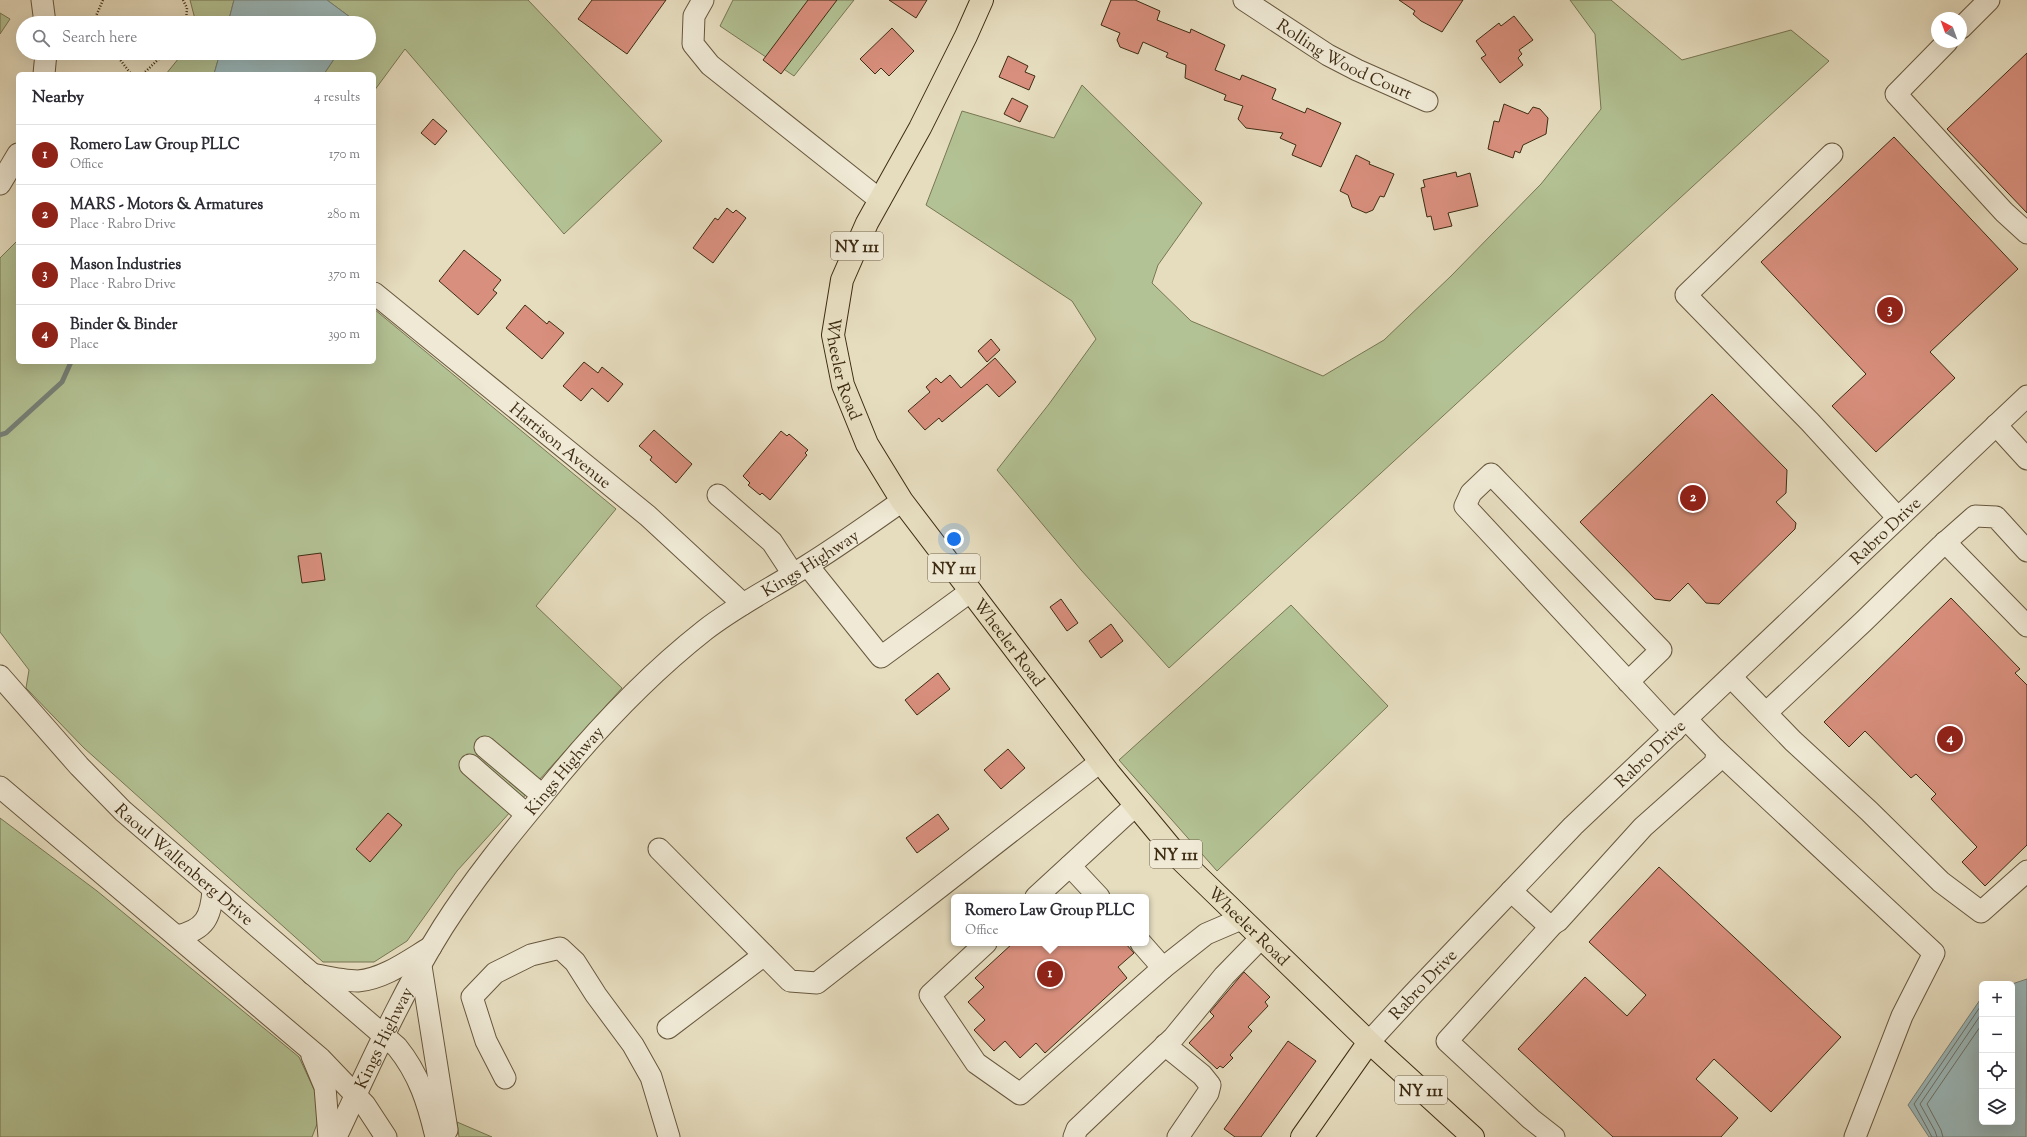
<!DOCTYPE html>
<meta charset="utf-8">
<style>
body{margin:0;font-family:"Sorts Mill Goudy",serif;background:#f7f7f7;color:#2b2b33}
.controls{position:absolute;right:12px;bottom:12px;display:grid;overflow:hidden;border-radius:6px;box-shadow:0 4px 16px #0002}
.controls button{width:36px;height:36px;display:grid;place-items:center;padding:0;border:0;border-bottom:1px solid #e1e1e2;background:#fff;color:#2b2b33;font:20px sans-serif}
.compass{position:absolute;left:1931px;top:12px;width:36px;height:36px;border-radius:50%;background:#fff;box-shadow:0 4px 16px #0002;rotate:319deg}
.you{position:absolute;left:954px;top:539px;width:14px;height:14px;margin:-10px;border:3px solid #fff;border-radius:50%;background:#1a73e8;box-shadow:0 0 0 6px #1a73e833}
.badge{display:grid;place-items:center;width:26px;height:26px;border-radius:50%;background:#8f2418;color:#fff;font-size:13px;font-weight:700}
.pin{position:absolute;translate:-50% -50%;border:2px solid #fff;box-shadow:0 1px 4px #0006}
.popup{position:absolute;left:951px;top:894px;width:198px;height:52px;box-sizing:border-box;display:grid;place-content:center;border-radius:6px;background:#fff;filter:drop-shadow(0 1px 3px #0005);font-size:13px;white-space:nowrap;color:#7c7c81}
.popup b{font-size:15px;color:#2b2b33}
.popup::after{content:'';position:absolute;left:50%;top:100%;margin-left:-8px;border:8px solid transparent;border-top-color:#fff}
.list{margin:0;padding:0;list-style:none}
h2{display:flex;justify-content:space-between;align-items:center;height:52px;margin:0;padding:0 16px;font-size:17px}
h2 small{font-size:13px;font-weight:400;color:#7c7c81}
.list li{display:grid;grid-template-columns:26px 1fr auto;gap:12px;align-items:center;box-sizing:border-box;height:60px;padding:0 16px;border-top:1px solid #e1e1e2}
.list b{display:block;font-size:15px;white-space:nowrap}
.list p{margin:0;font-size:13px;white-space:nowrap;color:#7c7c81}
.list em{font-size:13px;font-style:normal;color:#7c7c81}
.icon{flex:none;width:22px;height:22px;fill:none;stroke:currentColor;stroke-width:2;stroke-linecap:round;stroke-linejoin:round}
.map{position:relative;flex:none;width:2027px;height:1137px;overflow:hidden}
.search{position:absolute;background:#fff;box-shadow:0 4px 16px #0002;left:16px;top:16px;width:360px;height:44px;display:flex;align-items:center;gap:10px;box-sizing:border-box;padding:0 14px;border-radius:22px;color:#7c7c81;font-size:15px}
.panel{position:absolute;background:#fff;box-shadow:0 4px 16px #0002;left:16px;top:72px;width:360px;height:292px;border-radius:6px}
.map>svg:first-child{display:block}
.green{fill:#b3c294;stroke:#787754}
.water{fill:#9bb9bc;stroke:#768178}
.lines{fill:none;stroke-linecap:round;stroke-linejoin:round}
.shore{stroke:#6c7268;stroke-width:1}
.stream{stroke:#768178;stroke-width:5}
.building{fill:#d88f7d;stroke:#3e2c13}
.minor-casing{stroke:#68583e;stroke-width:23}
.major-casing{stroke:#3e2c13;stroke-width:24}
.path{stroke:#3e2c13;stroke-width:2.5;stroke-dasharray:1 2;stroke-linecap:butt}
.minor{stroke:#efe9d5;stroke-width:21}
.major{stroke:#e6ddbf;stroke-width:22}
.labels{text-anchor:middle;stroke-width:3;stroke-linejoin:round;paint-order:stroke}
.shield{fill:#efe9d5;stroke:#73654d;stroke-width:1}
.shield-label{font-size:16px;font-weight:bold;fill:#3e2c13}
.street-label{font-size:17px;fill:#3e2c13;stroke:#efe9d5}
</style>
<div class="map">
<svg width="2027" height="1137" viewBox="0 0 2027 1137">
<rect width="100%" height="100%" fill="#e6ddbf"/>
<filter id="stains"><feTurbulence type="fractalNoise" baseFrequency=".005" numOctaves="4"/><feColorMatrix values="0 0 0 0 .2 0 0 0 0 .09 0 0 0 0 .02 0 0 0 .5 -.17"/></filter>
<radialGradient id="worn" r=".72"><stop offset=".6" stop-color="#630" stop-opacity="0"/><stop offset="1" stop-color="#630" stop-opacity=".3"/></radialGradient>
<path class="green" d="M 190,0 L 234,0 L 228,23 L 196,23 Z
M 327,0 L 528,0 L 662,141 L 564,234 L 405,49 L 374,91 L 374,74 L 324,74 L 338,53 L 369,53 L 369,23 L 358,23 Z
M 733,0 L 854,0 L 794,76 L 720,26 Z
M 1570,0 L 1611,0 L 1682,60 L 1791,30 L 1829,61 L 1169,668 L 1081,570 L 997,470 L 1049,404 L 1096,339 L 1072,301 L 926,205 L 962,111 L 1054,138 L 1082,85 L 1202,203 L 1158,265 L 1152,283 L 1191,321 L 1323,376 L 1384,340 L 1451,276 L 1541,184 L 1601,109 L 1595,34 Z
M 0,13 L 10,19 L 0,34 Z
M 183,53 L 220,53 L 214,74 L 166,74 Z
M 18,240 L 18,362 L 374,362 L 374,309 L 616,509 L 536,606 L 622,688 L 457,871 L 407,941 L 374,962 L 323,962 L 84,748 L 26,688 L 29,670 L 0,632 L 0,258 Z
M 1291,605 L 1388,706 L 1217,871 L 1119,760 Z
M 0,818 L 97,891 L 299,1057 L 318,1098 L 317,1124 L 312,1137 L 0,1137 Z
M 457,1122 L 492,1137 L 459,1137 Z"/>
<path class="water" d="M 234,0 L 327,0 L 358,23 L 228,23 Z
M 220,53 L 338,53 L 324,74 L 214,74 Z
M 2027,979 L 2026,1137 L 1929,1137 L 1908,1105 L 1982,997 L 1982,1122 L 2012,1122 L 2012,984 Z"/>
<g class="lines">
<path class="shore" d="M 1932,1137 L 1914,1104 L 1982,1004
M 1937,1137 L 1935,1131 L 1920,1104 L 1982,1013
M 1943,1137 L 1941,1130 L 1927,1104 L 1982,1024"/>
<path class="stream" d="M 0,435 L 6,433 L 62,382 L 71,362"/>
</g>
<path class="building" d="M 592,0 L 666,0 L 627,54 L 578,19 Z
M 808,0 L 837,0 L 781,74 L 763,60 Z
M 889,0 L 927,0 L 916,18 Z
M 1111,0 L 1135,0 L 1160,11 L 1157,20 L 1190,33 L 1191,29 L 1225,45 L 1215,70 L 1240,80 L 1242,75 L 1276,89 L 1272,99 L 1305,113 L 1307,108 L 1341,123 L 1321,167 L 1292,155 L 1296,145 L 1280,138 L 1283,133 L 1246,128 L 1238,119 L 1243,106 L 1224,100 L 1226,95 L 1185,78 L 1186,65 L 1166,57 L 1168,53 L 1143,42 L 1138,54 L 1120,47 L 1117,40 L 1120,33 L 1101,25 Z
M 1399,0 L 1463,0 L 1442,32 L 1421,21 L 1413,14 L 1415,11 Z
M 1514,16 L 1533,40 L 1519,50 L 1522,54 L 1518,58 L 1523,65 L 1500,83 L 1481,58 L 1486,55 L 1476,41 L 1499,23 L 1501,26 Z
M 892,28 L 914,51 L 889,76 L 881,68 L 875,74 L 860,59 Z
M 2027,53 L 2027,213 L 1947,129 Z
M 1008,56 L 1028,66 L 1025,72 L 1035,76 L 1029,90 L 999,77 Z
M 1012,98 L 1028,106 L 1020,122 L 1004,114 Z
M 1504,104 L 1528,114 L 1533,107 L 1540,109 L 1548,118 L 1546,134 L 1523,145 L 1520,153 L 1515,151 L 1513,158 L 1488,149 L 1494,121 L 1499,122 Z
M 433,119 L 447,131 L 435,145 L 421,133 Z
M 1894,137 L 2018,269 L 1930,352 L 1955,378 L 1876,452 L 1832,406 L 1866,374 L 1761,262 Z
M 1356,155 L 1370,162 L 1369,164 L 1394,174 L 1384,197 L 1380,196 L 1373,210 L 1366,213 L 1352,207 L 1348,195 L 1340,191 Z
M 1456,172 L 1457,177 L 1470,173 L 1478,206 L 1448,213 L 1452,226 L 1434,230 L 1431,216 L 1427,217 L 1421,188 L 1425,187 L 1423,180 Z
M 727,208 L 733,213 L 736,210 L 746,218 L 713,263 L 693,248 L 715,218 L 718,220 Z
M 464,250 L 501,280 L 493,290 L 497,293 L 478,315 L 439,281 Z
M 525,305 L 547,324 L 549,321 L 564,333 L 542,359 L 506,328 Z
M 991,339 L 1000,350 L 987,362 L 978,351 Z
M 995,358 L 1016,382 L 999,397 L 987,384 L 942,422 L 939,418 L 925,430 L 908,411 L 930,392 L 926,387 L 936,378 L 941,383 L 950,375 L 961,388 Z
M 584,362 L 598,373 L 602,367 L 623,384 L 608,402 L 592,388 L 581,401 L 563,386 Z
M 1712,394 L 1787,470 L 1786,493 L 1776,502 L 1796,523 L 1795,529 L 1719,604 L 1706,603 L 1688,583 L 1670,601 L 1655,599 L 1580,522 Z
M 654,430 L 692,464 L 676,483 L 650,460 L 652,457 L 639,446 Z
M 781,431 L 787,436 L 789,434 L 808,450 L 805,453 L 807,455 L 770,500 L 762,493 L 760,495 L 748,485 L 750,483 L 743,476 Z
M 321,553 L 325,580 L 302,583 L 298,556 Z
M 1951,598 L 2020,669 L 2015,673 L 2027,685 L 2027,845 L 1985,886 L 1962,862 L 1977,847 L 1931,799 L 1936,794 L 1916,774 L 1911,778 L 1865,731 L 1849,747 L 1824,722 Z
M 1061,599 L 1078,623 L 1067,631 L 1050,607 Z
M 1111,624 L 1123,641 L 1101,658 L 1089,641 Z
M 938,673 L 950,689 L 917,715 L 905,700 Z
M 1008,749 L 1025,768 L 1001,789 L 984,770 Z
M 388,813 L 402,825 L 370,862 L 356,849 Z
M 938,814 L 949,829 L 917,853 L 906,838 Z
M 1659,867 L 1841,1037 L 1771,1112 L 1714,1059 L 1696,1079 L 1738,1118 L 1721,1137 L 1613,1137 L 1518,1049 L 1585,977 L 1627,1016 L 1646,995 L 1589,942 Z
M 1013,943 L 1125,943 L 1134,953 L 1118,967 L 1127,978 L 1045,1053 L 1036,1043 L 1020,1058 L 1005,1041 L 994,1051 L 974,1030 L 985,1020 L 968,1002 L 984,987 L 975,978 Z
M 1244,972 L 1270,997 L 1265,1002 L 1268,1006 L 1248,1027 L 1252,1031 L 1230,1055 L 1233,1058 L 1223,1068 L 1220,1066 L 1217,1069 L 1189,1043 L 1214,1016 L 1210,1012 Z
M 1288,1041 L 1316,1061 L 1261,1137 L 1235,1137 L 1224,1129 Z"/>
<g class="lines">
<defs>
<g id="minor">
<path d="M 42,0 L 45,23"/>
<path d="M 703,0 L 694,16 L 693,44 L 710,65 L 880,200"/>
<path id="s1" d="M 1244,0 L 1328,55 L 1357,70 L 1427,101"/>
<path d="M 1961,28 L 1989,0"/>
<path d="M 1947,42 L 1896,94 L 2004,212 L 2027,233"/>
<path d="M 44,74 L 46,53"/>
<path d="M 1832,154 L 1686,295 L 1810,422 L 1898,518"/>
<path d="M 0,184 L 18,154"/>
<path id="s2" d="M 374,293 L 648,516 L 743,604"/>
<path d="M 1996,425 L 2027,459"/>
<path d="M 718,495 L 772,542 L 793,574"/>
<path d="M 1945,542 L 2027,626"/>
<path d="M 808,566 L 881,657 L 971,591"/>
<path id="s3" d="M 0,676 L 79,766 L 123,811 L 397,1047 C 419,1074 428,1103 436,1137"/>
<path d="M 1731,677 L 1793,741 L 1869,811 L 1941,882 L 1981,912 L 2027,871"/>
<path d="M 1628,682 L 1661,650 L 1491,474 L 1471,493 L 1465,506 L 1674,731"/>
<path d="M 1766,713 L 1864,621 L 1941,546 L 1975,516 L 1996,517 L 2027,551"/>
<path d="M 485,747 L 542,795"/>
<path d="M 1715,749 L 1934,953 L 1902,1016 L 1855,1137"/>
<path d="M 470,765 L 526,814"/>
<path d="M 0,787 L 320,1058 L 365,1105 L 386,1137"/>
<path d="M 659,849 L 790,981 L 817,983 L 1100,762"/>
<path d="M 1070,866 L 1099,897"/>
<path d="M 1511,891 L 1546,923 L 1553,924 L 1558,921 L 1643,827 L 1715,763 L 1717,753 L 1715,749 L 1686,719"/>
<path d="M 1036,897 L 1136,805"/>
<path d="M 1553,924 L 1447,1041 L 1531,1119 L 1554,1137"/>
<path d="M 177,936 C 205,930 211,917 213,890"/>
<path d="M 986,943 L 930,995 L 976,1063 L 1020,1094 L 1163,968 L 1206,934 L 1241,919"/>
<path d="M 1141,943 L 1163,968"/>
<path d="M 421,966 L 447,1130"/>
<path d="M 312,974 C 327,977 343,981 358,981 C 384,979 409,960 431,947"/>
<path d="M 668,1028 L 764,955"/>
<path id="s4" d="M 1369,1042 L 1413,994 L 1573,826 L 2027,396"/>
<path d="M 1165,1045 L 1202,1075 L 1210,1085 L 1208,1093 L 1178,1137"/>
<path d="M 312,1056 L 325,1087 L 329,1137"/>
<path d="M 505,1078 L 486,1041 L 472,997 L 495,973 L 531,955 L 560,948 L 575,962 L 596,995 L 633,1045 L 651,1077 L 669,1137"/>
<path id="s5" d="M 336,1137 C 369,1067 402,992 443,927 C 473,880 508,837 543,795 C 591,735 644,678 705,630 C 737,605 774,587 808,565 C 840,545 871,523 902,501"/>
<path d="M 1074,1137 L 1077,1129 L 1174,1037 L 1224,976 L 1261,938"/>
</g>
<g id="major">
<path id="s6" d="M 982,0 L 966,36 L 920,128 L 867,223 L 842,280 L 833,335 L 843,385 L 867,444 L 902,501 L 1109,773 L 1181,860 L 1369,1042 L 1473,1137"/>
<path d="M 1302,1137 L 1369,1042"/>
</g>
</defs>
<use href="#minor" class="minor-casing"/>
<use href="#major" class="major-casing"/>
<path class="path" d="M 183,0 L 187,8 L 186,23
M 93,23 L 103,0
M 115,53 L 131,74
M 143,74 L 165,53"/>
<use href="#minor" class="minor"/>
<use href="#major" class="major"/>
</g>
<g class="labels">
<g class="shield">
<rect x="831" y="232" width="52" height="28" rx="3"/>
<rect x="928" y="554" width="52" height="28" rx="3"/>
<rect x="1150" y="840" width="52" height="28" rx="3"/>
<rect x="1395" y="1076" width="52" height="28" rx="3"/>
</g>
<g class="shield-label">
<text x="857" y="252">NY 111</text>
<text x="954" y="574">NY 111</text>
<text x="1176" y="860">NY 111</text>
<text x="1421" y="1096">NY 111</text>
</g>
<g class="street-label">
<text dy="6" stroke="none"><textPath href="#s1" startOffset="117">Rolling Wood Court</textPath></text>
<text dy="6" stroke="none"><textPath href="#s6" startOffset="404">Wheeler Road</textPath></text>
<text dy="6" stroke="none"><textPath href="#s2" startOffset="241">Harrison Avenue</textPath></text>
<text dy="6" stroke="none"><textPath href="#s4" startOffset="727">Rabro Drive</textPath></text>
<text dy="6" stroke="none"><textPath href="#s5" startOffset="758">Kings Highway</textPath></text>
<text dy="6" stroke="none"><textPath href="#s6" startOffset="728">Wheeler Road</textPath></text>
<text dy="6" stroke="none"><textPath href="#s4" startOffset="403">Rabro Drive</textPath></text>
<text dy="6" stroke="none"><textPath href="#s5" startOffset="434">Kings Highway</textPath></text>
<text dy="6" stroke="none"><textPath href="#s3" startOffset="264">Raoul Wallenberg Drive</textPath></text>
<text dy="6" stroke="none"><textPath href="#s6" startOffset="1100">Wheeler Road</textPath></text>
<text dy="6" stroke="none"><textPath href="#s4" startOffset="79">Rabro Drive</textPath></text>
<text dy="6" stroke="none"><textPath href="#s5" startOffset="110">Kings Highway</textPath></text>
</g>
</g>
<rect width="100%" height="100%" filter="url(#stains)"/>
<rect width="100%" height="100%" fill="url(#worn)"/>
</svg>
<div class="controls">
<button>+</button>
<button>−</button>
<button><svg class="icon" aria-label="locate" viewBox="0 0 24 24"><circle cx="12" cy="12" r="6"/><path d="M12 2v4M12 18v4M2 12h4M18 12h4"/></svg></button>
<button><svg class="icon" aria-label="layers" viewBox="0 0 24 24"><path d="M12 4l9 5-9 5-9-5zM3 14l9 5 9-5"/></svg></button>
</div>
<svg class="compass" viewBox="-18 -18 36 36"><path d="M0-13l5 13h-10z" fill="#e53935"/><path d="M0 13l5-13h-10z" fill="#7c7c81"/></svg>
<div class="you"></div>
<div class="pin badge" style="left:1050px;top:974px">1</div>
<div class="popup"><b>Romero Law Group PLLC</b>Office</div>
<div class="pin badge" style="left:1693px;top:498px">2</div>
<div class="pin badge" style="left:1890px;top:310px">3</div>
<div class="pin badge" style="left:1950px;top:739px">4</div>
<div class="search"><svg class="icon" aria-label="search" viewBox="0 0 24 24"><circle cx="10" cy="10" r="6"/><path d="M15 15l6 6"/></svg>Search here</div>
<section class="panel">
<h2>Nearby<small>4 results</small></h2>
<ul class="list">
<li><span class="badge">1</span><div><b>Romero Law Group PLLC</b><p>Office</p></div><em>170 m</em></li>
<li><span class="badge">2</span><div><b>MARS - Motors &amp; Armatures</b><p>Place · Rabro Drive</p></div><em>280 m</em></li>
<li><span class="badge">3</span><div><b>Mason Industries</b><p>Place · Rabro Drive</p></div><em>370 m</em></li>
<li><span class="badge">4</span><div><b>Binder &amp; Binder</b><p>Place</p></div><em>390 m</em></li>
</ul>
</section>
</div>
